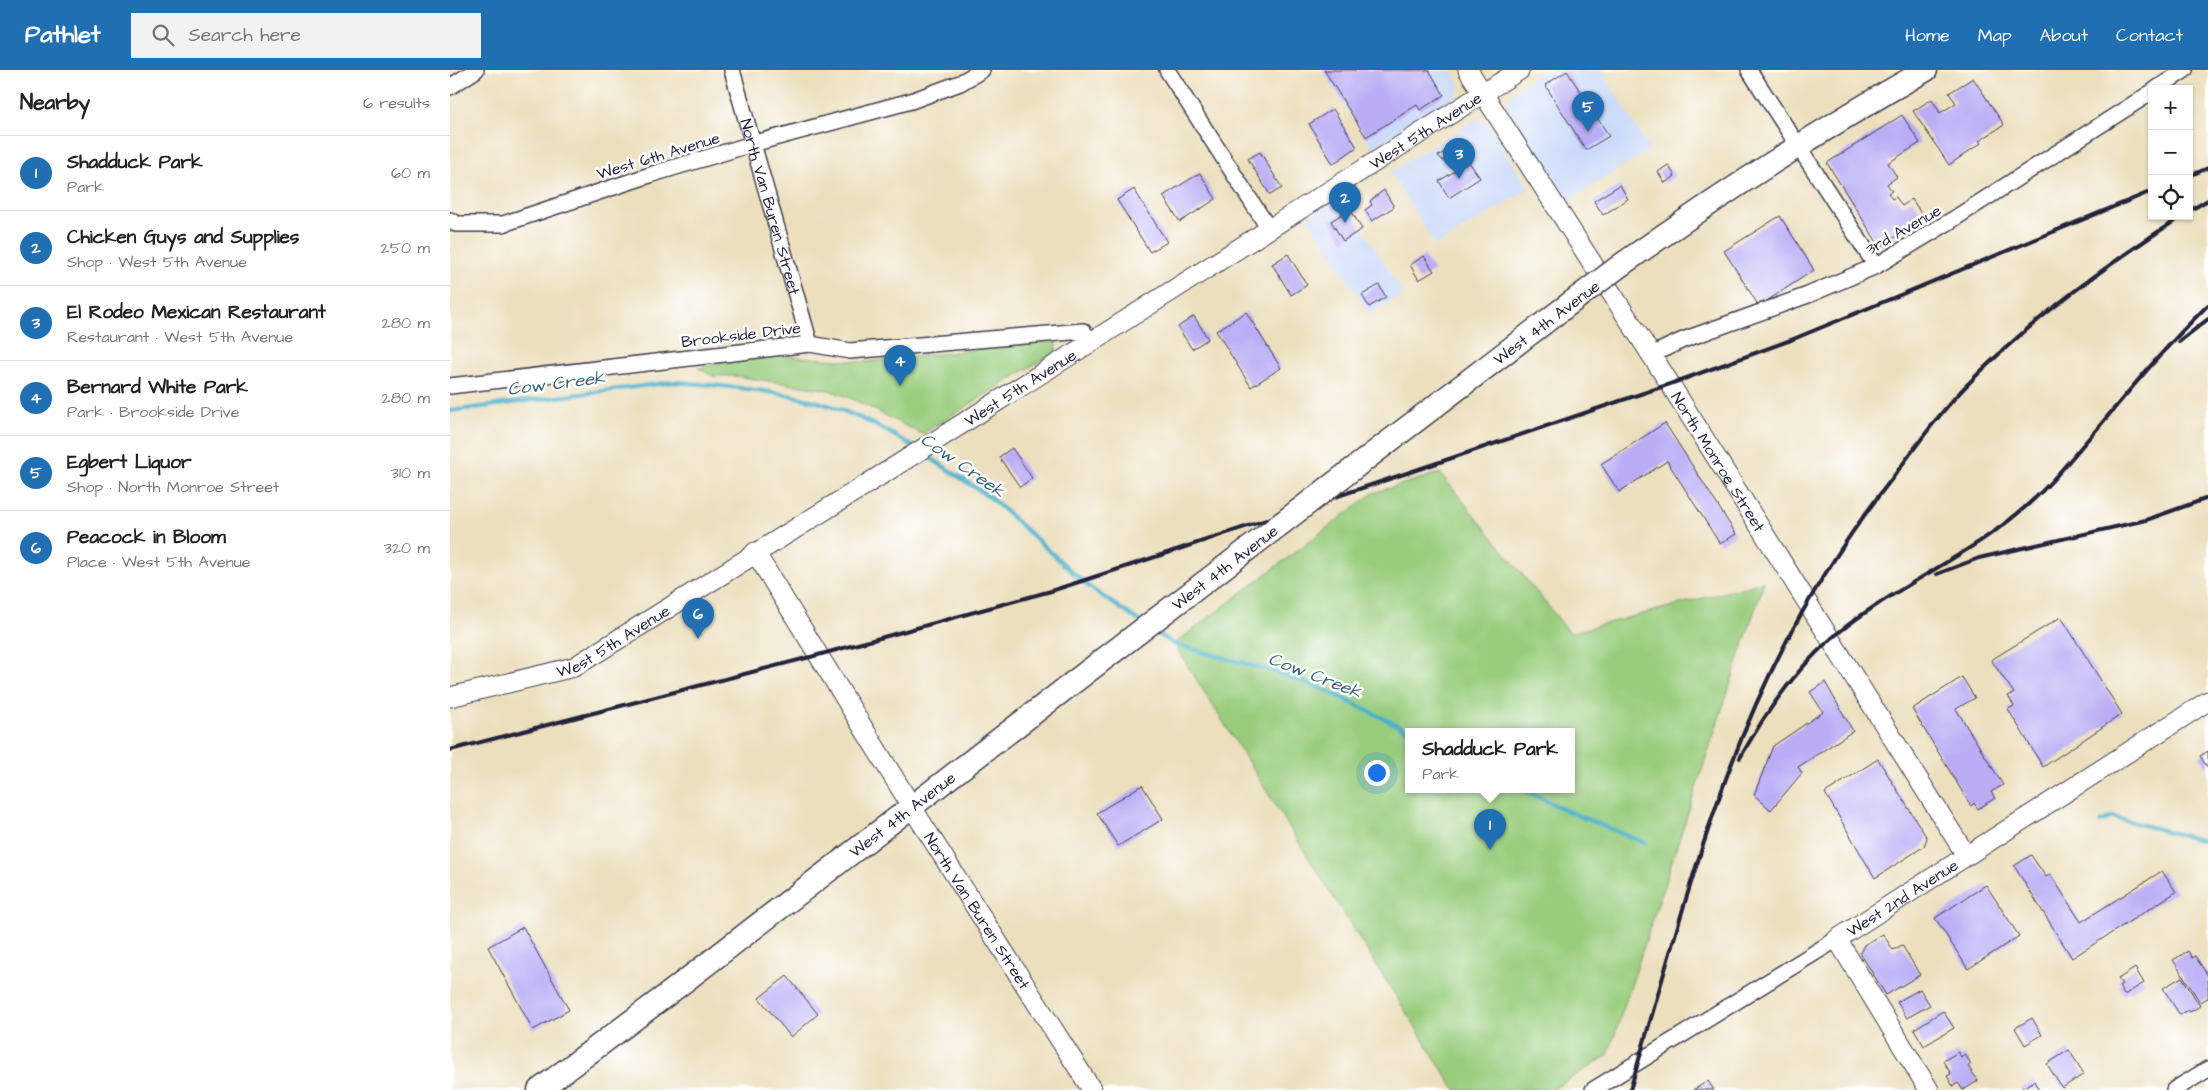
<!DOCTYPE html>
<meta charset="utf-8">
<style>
body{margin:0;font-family:"Architects Daughter",sans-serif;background:#f2f2f2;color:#222}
.controls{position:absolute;right:15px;top:15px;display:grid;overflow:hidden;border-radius:0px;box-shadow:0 1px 4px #0004}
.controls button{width:45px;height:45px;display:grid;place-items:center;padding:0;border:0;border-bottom:1px solid #e0e0e0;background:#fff;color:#222;font:25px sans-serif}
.you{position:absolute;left:926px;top:702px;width:18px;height:18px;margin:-12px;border:4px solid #fff;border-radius:50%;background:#1a73e8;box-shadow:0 0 0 8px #1a73e833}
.badge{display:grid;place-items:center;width:32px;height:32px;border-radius:50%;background:#1f6fb2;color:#fff;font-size:16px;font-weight:700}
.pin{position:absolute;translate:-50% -41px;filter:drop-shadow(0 1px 2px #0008)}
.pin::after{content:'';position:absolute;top:26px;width:18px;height:15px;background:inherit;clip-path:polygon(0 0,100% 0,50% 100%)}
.popup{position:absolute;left:955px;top:658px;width:170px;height:65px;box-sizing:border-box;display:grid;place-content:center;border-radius:0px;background:#fff;filter:drop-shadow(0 1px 4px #0005);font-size:16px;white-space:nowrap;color:#767676}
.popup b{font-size:19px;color:#222}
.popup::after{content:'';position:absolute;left:50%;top:100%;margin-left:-10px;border:10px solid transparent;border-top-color:#fff}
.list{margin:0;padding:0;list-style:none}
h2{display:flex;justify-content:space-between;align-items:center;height:65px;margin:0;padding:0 20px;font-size:21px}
h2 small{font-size:16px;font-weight:400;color:#767676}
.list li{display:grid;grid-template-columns:32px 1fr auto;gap:15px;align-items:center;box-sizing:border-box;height:75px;padding:0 20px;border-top:1px solid #e0e0e0}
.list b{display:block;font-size:19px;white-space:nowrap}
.list p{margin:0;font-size:16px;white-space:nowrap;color:#767676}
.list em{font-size:16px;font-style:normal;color:#767676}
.icon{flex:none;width:28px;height:28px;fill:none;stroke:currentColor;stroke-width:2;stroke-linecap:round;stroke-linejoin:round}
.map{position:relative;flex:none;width:1758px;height:1020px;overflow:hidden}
header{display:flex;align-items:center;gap:30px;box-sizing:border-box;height:70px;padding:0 25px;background:#1f6fb2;color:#fff}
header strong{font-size:24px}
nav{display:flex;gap:28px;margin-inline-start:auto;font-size:18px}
.search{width:350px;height:45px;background:#f2f2f2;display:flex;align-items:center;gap:12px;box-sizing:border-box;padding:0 18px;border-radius:0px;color:#767676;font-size:19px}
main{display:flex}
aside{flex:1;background:#fff}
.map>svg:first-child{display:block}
.built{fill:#ccdbf9}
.green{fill:#99cd7d;stroke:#5e785c;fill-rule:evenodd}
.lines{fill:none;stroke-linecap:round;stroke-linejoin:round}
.stream{stroke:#4aafc9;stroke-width:4.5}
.building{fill:#baadf5}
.minor-casing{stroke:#403e4e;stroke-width:18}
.tertiary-casing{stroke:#403e4e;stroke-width:21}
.secondary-casing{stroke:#403e4e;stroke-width:25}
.minor{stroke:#fff;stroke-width:15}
.tertiary{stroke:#fff;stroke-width:19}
.secondary{stroke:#fff;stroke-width:22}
.rail{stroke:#22223b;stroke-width:4}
.secondary-bridge-casing{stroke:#403e4e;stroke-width:25;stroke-linecap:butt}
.secondary-bridge{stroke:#fff;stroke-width:22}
.labels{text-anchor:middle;stroke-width:5;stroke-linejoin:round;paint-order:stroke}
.street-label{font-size:16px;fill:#22223b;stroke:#fff}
.water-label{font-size:18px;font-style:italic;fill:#34617b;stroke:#fff}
</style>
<header>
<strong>Pathlet</strong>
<div class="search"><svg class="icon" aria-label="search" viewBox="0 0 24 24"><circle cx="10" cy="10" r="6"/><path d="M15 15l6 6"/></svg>Search here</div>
<nav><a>Home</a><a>Map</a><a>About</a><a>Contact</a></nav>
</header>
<main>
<aside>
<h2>Nearby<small>6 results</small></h2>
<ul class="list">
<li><span class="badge">1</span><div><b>Shadduck Park</b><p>Park</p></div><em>60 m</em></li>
<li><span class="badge">2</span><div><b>Chicken Guys and Supplies</b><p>Shop · West 5th Avenue</p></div><em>250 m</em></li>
<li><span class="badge">3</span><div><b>El Rodeo Mexican Restaurant</b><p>Restaurant · West 5th Avenue</p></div><em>280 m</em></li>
<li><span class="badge">4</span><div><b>Bernard White Park</b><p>Park · Brookside Drive</p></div><em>280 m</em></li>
<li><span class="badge">5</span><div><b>Egbert Liquor</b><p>Shop · North Monroe Street</p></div><em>310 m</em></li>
<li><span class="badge">6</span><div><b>Peacock in Bloom</b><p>Place · West 5th Avenue</p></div><em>320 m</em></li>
</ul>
</aside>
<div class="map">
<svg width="1758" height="1020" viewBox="0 0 1758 1020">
<rect width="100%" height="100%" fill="#fff"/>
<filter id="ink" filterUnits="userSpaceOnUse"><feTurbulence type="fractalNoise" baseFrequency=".02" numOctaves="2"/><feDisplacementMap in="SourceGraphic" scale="10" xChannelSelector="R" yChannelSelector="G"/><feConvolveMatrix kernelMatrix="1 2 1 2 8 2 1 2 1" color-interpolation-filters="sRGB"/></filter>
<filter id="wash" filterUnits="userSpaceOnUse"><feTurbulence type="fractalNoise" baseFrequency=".0096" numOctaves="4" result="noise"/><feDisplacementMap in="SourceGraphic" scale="20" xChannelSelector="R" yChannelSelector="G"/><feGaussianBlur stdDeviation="1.12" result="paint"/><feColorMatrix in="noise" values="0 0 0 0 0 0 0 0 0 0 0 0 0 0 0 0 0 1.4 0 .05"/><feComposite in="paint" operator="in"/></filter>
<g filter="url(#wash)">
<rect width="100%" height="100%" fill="#ecdfbd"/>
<path class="built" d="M 872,0 L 1002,0 L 1010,16 L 1006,27 L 923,79 Z
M 1094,0 L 1151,0 L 1200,79 L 1126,126 L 1119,128 L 1115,127 L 1057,36 L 1059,27 L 1073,14 Z
M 1028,48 L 1037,53 L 1079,119 L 986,176 L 940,102 Z
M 891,124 L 953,223 L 920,244 L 857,147 Z"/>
<path class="green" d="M 597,272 L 606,273 L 606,281 L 472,364 L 401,328 L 379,320 L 285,306 L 263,306 L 248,298 L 300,287 L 320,285 L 416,292 Z
M 990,403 L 1120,563 L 1314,512 L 1158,985 L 1102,1020 L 1005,1020 L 724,574 L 923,423 ZM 959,661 L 1121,661 L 1121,719 L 959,719 Z"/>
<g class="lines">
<path class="stream" d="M 0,341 L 223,312 C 268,315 313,319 356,329 C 390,336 436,359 465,378
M 473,383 L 541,428 L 639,517 L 692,553
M 702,560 L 724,574 L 829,603 L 880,622 L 959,661
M 1073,719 L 1115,740 L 1195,773
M 1651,752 L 1662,747 L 1758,772"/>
</g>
<g id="blocks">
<path class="building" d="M 874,0 L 979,0 L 994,25 L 970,40 L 967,35 L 916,67 Z
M 1117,1 L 1159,66 L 1136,80 L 1095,15 Z
M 1523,8 L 1554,55 L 1529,71 L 1531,73 L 1499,95 L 1463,41 L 1482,29 L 1490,43 L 1506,33 L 1499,23 Z
M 883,39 L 907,77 L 883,94 L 859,54 Z
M 1452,45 L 1470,73 L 1438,93 L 1447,107 L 1437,114 L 1442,121 L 1438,123 L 1442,129 L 1446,127 L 1452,136 L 1462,129 L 1474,148 L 1430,177 L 1377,93 Z
M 1003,77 L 1019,92 L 1030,108 L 999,128 L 989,111 L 1005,101 L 988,86 Z
M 810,82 L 832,118 L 820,125 L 798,89 Z
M 1218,95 L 1225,106 L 1215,113 L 1208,102 Z
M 750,103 L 766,129 L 730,152 L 713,126 Z
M 1170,115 L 1178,129 L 1153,145 L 1144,131 Z
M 684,119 L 717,172 L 700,182 L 667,130 Z
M 934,120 L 944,137 L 922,151 L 915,140 L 922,135 L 920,131 Z
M 900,139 L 912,159 L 893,171 L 881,151 Z
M 1330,146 L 1364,200 L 1309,236 L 1274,181 Z
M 838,184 L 857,215 L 841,225 L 822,194 Z
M 974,186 L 984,201 L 969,210 L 960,195 Z
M 929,215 L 936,227 L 919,237 L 912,225 Z
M 796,242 L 831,298 L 801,317 L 766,261 Z
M 744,246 L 758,269 L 742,279 L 728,257 Z
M 1215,353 L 1286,464 L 1270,474 L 1217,391 L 1169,422 L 1151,394 Z
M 562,378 L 582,408 L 570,417 L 549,387 Z
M 1611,547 L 1672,644 L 1593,697 L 1558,639 L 1564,636 L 1558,626 L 1564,623 L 1541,590 Z
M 1512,607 L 1525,628 L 1506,639 L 1553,715 L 1541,722 L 1545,728 L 1528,739 L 1524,733 L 1521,736 L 1462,639 Z
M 1375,612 L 1403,661 L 1348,697 L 1352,703 L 1321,740 L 1304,725 L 1323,676 L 1373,642 L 1360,622 Z
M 1758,681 L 1758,698 L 1750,686 Z
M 1428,689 L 1477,768 L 1474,776 L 1470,779 L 1425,808 L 1375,723 Z
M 692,715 L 713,749 L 668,776 L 647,743 Z
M 1581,785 L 1596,807 L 1600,804 L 1631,852 L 1712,801 L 1726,822 L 1622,888 L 1564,796 Z
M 1536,815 L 1569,866 L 1518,899 L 1485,848 Z
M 73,857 L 119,940 L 83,960 L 38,877 Z
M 1433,864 L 1443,880 L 1452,875 L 1470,905 L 1436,925 L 1410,883 L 1414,875 Z
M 1738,881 L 1742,888 L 1745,886 L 1758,906 L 1758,928 L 1750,932 L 1723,890 Z
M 1685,898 L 1694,913 L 1674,925 L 1669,916 L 1672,914 L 1668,909 Z
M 337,906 L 368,944 L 341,967 L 309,928 Z
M 1732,907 L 1750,936 L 1740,942 L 1738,940 L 1730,945 L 1713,918 Z
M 1470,919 L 1480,935 L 1457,948 L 1447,932 Z
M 1493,941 L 1504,958 L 1474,976 L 1464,959 Z
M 1582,948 L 1592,965 L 1575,975 L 1565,958 Z
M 1619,980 L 1634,1004 L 1612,1018 L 1597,994 Z
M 1508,982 L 1511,987 L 1515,984 L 1521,994 L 1518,996 L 1528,1011 L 1513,1020 L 1508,1013 L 1503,1016 L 1497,1006 L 1501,1004 L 1493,991 Z
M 1258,1011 L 1264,1020 L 1243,1020 Z
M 1584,1011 L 1589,1020 L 1569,1020 Z"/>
</g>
</g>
<g filter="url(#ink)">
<use href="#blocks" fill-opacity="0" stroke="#403e4e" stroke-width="1"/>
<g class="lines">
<defs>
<g id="minor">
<path id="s1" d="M 282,0 L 360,274"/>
<path d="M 717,0 L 819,159"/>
<path d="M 1299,0 L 1426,196"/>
<path d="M 0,17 L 26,0"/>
<path d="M 1706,19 L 1735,0"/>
<path d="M 0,150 L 6,154 L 53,154 L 206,103 L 302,74 L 461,31 L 510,13 L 532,0"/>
<path d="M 1201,285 L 1233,270 L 1358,225 L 1426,196 L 1502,150 L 1702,22"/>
<path d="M 0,316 L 360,274 L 400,281 L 633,261 L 641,271"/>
<path d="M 1143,1020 L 1387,869"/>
<path d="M 1724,1020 L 1758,999"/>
</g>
<g id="tertiary">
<path id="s2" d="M 1018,0 L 1220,314 L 1516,785"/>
<path id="s3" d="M 305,482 L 473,755 L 642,1020"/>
<path id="s4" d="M 0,627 L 124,597 L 444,397 L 1070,0"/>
<path id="s5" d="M 1479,1020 L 1387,869 L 1758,631"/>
</g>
<g id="secondary">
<path d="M 1171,195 C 1270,125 1371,59 1476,0"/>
<path d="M 1094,253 L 1131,225"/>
<path id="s6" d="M 89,1020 L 218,924 L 633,605"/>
</g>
</defs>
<use href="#minor" class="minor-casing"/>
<use href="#tertiary" class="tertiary-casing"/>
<use href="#secondary" class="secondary-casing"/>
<use href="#minor" class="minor"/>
<use href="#tertiary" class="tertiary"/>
<use href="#secondary" class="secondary"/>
<path class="rail" d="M 1739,106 L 1758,98
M 1739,141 L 1758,130
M 1729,272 L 1758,249
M 1487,504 L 1529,488 L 1696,450 L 1758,428
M 0,680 L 368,585 L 601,521 L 678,496 L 987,393 L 1220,314 L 1341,270 L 1702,121
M 1290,688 C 1314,645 1344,601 1382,568 C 1444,515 1524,486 1584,429 C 1607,408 1626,382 1647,359 C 1683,316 1718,274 1758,235
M 1180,1020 C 1209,923 1235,824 1269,728 C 1297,648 1336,564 1382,493 C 1401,463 1422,434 1444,406 C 1466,376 1488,345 1514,318 C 1579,251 1654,197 1732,146"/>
<defs>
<g id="secondary-bridge">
<path d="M 1131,225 L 1171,195"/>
<path id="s7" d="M 633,605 L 1094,253"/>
</g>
</defs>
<use href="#secondary-bridge" class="secondary-bridge-casing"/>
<use href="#secondary-bridge" class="secondary-bridge"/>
</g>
</g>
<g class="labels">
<g class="street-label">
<text dy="6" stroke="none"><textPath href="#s4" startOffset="1134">West 5th Avenue</textPath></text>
<text transform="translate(208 85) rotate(-17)" y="6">West 6th Avenue</text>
<text dy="6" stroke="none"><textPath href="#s1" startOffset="142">North Van Buren Street</textPath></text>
<text transform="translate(1453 159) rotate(-30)" y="6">3rd Avenue</text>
<text transform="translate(1096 252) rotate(-37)" y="6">West 4th Avenue</text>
<text transform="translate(291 264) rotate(-7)" y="6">Brookside Drive</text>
<text dy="6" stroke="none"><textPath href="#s4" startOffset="654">West 5th Avenue</textPath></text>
<text dy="6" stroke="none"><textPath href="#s2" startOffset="465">North Monroe Street</textPath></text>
<text dy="6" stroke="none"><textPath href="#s7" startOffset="178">West 4th Avenue</textPath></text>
<text dy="6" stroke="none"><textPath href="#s4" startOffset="174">West 5th Avenue</textPath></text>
<text dy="6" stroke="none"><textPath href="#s6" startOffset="456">West 4th Avenue</textPath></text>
<text dy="6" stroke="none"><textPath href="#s5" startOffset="254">West 2nd Avenue</textPath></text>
<text dy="6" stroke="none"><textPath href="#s3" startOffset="422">North Van Buren Street</textPath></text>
</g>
<g class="water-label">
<text transform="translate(106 313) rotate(-7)" y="6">Cow Creek</text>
<text transform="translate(513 395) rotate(35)" y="6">Cow Creek</text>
<text transform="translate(865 605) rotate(21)" y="6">Cow Creek</text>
</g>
</g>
</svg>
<div class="controls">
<button>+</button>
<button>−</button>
<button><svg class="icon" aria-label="locate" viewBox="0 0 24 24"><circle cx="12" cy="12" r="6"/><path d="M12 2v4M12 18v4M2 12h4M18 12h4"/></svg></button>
</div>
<div class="you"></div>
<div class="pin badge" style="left:1040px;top:780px">1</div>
<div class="popup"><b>Shadduck Park</b>Park</div>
<div class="pin badge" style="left:895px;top:153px">2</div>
<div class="pin badge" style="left:1009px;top:109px">3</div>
<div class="pin badge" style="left:450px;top:316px">4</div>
<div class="pin badge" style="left:1138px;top:62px">5</div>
<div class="pin badge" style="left:248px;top:569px">6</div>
</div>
</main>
